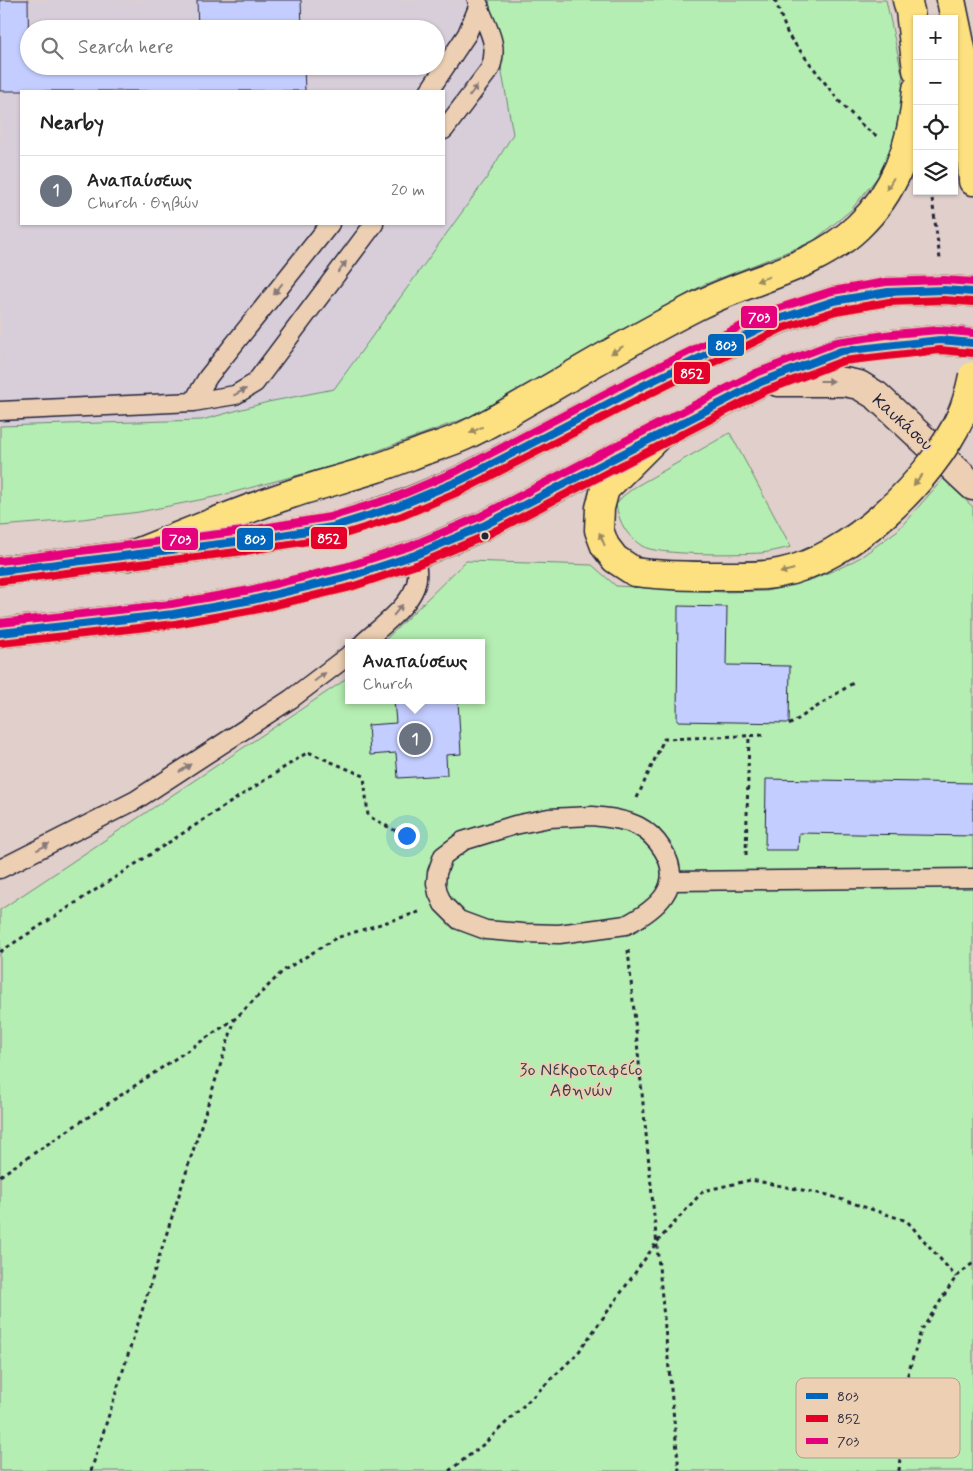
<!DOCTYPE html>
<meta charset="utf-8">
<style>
body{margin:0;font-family:Mynerve,sans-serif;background:#f6f6f6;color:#222}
.controls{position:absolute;right:15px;top:15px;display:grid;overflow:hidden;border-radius:0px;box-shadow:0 1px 4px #0004}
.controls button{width:45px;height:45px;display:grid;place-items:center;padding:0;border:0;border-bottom:1px solid #e0e0e0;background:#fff;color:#222;font:25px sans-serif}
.you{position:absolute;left:406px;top:835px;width:18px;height:18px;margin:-12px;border:4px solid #fff;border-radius:50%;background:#1a73e8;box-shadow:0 0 0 8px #1a73e833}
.badge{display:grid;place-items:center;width:32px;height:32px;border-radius:50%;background:#ea580c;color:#fff;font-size:16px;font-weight:700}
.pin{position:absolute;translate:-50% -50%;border:2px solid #fff;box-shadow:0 1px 5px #0006}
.popup{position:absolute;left:345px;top:639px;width:140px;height:65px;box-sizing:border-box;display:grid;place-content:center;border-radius:0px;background:#fff;filter:drop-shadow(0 1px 4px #0005);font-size:16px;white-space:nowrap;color:#767676}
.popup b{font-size:19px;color:#222}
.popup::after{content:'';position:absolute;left:50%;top:100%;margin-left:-10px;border:10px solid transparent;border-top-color:#fff}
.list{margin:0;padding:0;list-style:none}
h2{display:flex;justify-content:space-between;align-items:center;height:65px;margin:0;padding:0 20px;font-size:21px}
h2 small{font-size:16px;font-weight:400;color:#767676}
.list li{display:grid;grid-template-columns:32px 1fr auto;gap:15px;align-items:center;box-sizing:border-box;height:70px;padding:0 20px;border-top:1px solid #e0e0e0}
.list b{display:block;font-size:19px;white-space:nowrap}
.list p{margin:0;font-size:16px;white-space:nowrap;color:#767676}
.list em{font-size:16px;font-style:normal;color:#767676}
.icon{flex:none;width:28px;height:28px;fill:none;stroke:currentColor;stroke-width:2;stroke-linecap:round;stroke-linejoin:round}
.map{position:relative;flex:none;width:973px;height:1471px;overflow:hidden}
.search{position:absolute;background:#fff;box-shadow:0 1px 4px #0004;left:20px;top:20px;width:425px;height:55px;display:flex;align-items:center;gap:12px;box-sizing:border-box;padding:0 18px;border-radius:28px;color:#767676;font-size:19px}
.panel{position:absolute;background:#fff;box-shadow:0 1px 4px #0004;left:20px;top:90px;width:425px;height:135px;border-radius:0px}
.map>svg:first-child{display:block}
.built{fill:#d7ceda;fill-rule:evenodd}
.green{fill:#b5eeb2;stroke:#6c8876}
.building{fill:#c3cdff;stroke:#22223b}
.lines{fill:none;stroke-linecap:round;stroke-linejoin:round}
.lane-casing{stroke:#22223b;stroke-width:21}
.secondary-casing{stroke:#22223b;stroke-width:31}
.primary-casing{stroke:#22223b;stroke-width:31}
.path{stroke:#22223b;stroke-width:3;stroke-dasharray:4 4;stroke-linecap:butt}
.lane{stroke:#edd0b4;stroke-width:18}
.secondary{stroke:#edd0b4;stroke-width:28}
.primary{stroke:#fde080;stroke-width:28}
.primary-bridge-casing{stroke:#22223b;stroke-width:31;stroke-linecap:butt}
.primary-bridge{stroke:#fde080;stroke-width:28}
.bus-1-casing{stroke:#edd0b4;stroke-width:11}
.bus-2-casing{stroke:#edd0b4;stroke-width:11}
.bus-3-casing{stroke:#edd0b4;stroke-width:11}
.bus-1{stroke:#0065bd;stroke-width:8}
.bus-2{stroke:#e4002b;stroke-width:8}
.bus-3{stroke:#e5007d;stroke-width:8}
.oneway{fill:#887978}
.oneway2{fill:#9a8a61}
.bus-dot{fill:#22223b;stroke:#edd0b4;stroke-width:2}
.labels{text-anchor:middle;stroke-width:4;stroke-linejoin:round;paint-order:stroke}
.street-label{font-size:18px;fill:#22223b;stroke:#edd0b4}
.park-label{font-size:18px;fill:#38414d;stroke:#edd0b4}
.key{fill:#edd0b4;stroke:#b09c90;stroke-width:1}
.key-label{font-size:14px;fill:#22223b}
.line-badge{stroke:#edd0b4;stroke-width:2}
.badge-label{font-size:14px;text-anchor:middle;font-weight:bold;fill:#fff}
</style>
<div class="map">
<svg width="973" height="1471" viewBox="0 0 973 1471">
<rect width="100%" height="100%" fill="#e0cfca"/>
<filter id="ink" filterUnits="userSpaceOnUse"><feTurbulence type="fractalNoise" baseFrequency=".02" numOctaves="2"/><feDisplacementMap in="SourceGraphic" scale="10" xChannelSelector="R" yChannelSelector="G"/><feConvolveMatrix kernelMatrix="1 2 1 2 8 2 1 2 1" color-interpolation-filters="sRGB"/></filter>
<g filter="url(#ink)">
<path class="built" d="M 0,0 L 886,0 L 903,78 L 876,179 L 851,210 L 784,254 L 703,285 L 469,417 L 344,463 L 219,496 L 139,512 L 74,520 L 0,526 ZM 29,29 L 436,29 L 436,66 L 29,66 ZM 21,91 L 444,91 L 444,224 L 21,224 Z"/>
<path class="green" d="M 489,0 L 886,0 L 903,78 L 901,116 L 895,141 L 888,160 L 876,179 L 851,210 L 812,242 L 703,285 L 469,417 L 344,463 L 219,496 L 139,512 L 74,520 L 0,526 L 0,426 L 202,420 L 268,402 L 334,389 L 486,179 L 513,134 Z
M 730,433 L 791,547 C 781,549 771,552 761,553 C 740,554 658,556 642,546 C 626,535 620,524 616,505 L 622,497 L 635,487 Z
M 943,479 L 973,507 L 973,1471 L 0,1471 L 0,910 L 342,682 L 349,675 L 349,700 L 481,700 L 481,643 L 382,643 L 466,561 L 592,565 L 616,586 L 723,592 L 766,591 L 813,579 L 842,567 L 861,557 L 898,530 Z"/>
<path class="building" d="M 0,0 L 28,0 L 29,66 L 304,66 L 305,91 L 0,91 Z
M 197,0 L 301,0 L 302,29 L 198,29 Z
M 678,606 L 727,607 L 726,665 L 790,666 L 789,723 L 677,721 Z
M 394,700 L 458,700 L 461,754 L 446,755 L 447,775 L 398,778 L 396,753 L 370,755 L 368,725 L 396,723 Z
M 766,779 L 973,783 L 973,836 L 799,833 L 798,850 L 765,850 Z"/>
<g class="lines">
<defs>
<path id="lane" d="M 429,91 L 467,34 L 479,5
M 444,130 L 490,69 C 501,42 484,25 477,0
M 193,402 L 208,377 L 330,224
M 0,411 L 193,402 L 235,395 L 255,383 L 374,224
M 363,643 C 379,628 416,602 417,578 C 418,571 416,562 415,555
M 592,816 C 608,818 624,819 638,826 C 648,831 656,839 663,850 C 685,886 657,909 626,925 L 559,934 L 523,933 L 486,930 L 459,920 L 443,904 L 438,893 L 436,883 L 437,873 L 443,856 L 463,841 L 515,825 L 549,818 Z
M 0,869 L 136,800 L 291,699 L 349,655
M 671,881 L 973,878"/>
<path id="secondary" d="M 778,382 L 844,382 L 859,385 L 877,396 L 973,486
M 0,571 L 244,541 L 332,527 L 399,506 L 461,480 L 636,389 L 779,319 L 834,301 L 888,292 L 944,290 L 973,292
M 0,633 L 173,614 L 252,600 L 348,577 L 415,555 L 483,526 L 761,382 L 841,351 L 894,344 L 940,340 L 973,343"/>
<path id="primary" d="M 907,0 L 910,11 L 917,70
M 951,0 L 969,87
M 965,69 L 973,181
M 129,556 C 183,535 236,512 291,494 C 318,485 346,478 374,469 C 390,464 407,457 423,451 C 437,446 451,442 464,436 C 490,424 515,408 540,394 C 592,364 645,332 699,305 C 752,278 814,269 858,227 C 897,190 913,141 917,89
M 635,572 L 615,559 L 605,546 L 599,530 L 600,508 L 605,489 L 660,434"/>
</defs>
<use href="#lane" class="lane-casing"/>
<use href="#secondary" class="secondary-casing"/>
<use href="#primary" class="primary-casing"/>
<path class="path" d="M 775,0 L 788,35 L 839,101 L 864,127 L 878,137
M 931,191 L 940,259
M 789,725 L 853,683
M 637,798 L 664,739 L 766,735
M 746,855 L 749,736
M 628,950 L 679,1471
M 0,952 L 308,752 L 364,776 L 368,816 L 420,844
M 0,1176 L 236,1018 L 283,971 L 336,938 L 419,912
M 91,1471 L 235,1019
M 449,1471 L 484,1444 L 578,1353 L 657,1242 L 703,1191 L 751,1180 L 828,1195 L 907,1221 L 956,1277
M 899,1471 L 905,1384 L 921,1331 L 956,1277 L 973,1263"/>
<use href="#lane" class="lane"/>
<use href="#secondary" class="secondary"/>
<use href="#primary" class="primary"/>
<defs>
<path id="primary-bridge" d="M 635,572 C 664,576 693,576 723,576 C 741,576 761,577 779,573 C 849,560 932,480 961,416 C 967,403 970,390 973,376"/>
</defs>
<use href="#primary-bridge" class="primary-bridge-casing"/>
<use href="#primary-bridge" class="primary-bridge"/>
<defs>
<path id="bus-1" d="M 0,571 L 244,541 L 332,527 L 399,506 L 461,480 L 636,389 L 779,319 L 834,301 L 888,292 L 944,290 L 973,292
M 0,633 L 173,614 L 252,600 L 348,577 L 415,555 L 483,526 L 761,382 L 841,351 L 940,340 L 973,343"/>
<path id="bus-2" d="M 1,581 L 245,551 L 335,537 L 402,516 L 465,489 L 641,398 L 783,328 L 836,311 L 889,302 L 944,300 L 972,302
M 1,643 L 175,624 L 254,610 L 351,587 L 419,564 L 487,535 L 765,391 L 843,361 L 940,350 L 972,353"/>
<path id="bus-3" d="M 0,561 L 243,531 L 330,517 L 396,497 L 457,471 L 631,380 L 776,309 L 832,291 L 886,282 L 944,280 L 973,282
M 0,623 L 172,604 L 250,590 L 345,567 L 411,546 L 479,517 L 756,373 L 837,342 L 893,334 L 939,330 L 973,333"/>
</defs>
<use href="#bus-1" class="bus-1-casing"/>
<use href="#bus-2" class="bus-2-casing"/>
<use href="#bus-3" class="bus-3-casing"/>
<use href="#bus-1" class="bus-1"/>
<use href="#bus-2" class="bus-2"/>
<use href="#bus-3" class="bus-3"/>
</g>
<defs><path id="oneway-solid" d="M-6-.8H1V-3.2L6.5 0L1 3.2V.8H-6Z" transform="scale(1.25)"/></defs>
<g class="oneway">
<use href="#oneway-solid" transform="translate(473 91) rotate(-53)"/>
<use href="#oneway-solid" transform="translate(342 267) rotate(-53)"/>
<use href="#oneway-solid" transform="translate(278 289) rotate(128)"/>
<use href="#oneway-solid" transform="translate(827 381)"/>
<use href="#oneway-solid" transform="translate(240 392) rotate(-28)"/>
<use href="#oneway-solid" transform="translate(398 610) rotate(-50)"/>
<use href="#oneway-solid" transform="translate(320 677) rotate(-37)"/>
<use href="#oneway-solid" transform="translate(185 768) rotate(-33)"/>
<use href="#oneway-solid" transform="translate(43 847) rotate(-27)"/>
</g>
<g class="oneway2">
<use href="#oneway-solid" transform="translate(890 184) rotate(121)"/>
<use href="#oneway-solid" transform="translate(763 279) rotate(160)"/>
<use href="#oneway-solid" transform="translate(617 350) rotate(149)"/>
<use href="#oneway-solid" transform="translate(476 430) rotate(153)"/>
<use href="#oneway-solid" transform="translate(918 480) rotate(130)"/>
<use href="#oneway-solid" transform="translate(602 539) rotate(-112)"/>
<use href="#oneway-solid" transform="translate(787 571) rotate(165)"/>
</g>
</g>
<circle class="bus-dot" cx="485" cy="536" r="4.5"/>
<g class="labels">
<g class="street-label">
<text transform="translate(903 422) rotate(42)" y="6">Καυκάσου</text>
</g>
<g class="park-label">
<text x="581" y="1075">3ο Νεκροταφείο<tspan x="581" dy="21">Αθηνών</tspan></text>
</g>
</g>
<rect x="796" y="1378" width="164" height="80" rx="8" class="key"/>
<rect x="806" y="1393" width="22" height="6" fill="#0065bd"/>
<rect x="806" y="1415" width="22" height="7" fill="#e4002b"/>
<rect x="806" y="1438" width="22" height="6" fill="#e5007d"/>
<g class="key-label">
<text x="837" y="1401">803</text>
<text x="837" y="1423">852</text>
<text x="837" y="1446">703</text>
</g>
<g class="line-badge">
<rect x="740" y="305" width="38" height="24" rx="5" fill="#e5007d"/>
<rect x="707" y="333" width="38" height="24" rx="5" fill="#0065bd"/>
<rect x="673" y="361" width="38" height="24" rx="5" fill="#e4002b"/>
<rect x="310" y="526" width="38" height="24" rx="5" fill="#e4002b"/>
<rect x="161" y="527" width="38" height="24" rx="5" fill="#e5007d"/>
<rect x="236" y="527" width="38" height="24" rx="5" fill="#0065bd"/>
</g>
<g class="badge-label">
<text x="759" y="322">703</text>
<text x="726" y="350">803</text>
<text x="692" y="378">852</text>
<text x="329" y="543">852</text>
<text x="180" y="544">703</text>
<text x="255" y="544">803</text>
</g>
</svg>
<div class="controls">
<button>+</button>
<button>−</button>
<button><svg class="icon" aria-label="locate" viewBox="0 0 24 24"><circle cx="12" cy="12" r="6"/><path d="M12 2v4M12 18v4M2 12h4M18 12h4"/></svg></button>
<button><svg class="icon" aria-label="layers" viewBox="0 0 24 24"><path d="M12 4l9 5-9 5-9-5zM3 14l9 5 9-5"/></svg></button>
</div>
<div class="you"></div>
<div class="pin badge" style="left:415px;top:739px;background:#6b7280">1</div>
<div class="popup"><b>Αναπαύσεως</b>Church</div>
<div class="search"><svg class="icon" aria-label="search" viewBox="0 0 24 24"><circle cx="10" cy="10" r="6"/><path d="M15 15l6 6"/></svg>Search here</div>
<section class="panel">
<h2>Nearby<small></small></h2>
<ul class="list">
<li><span class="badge" style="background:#6b7280">1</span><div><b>Αναπαύσεως</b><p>Church · Θηβών</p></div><em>20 m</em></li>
</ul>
</section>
</div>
